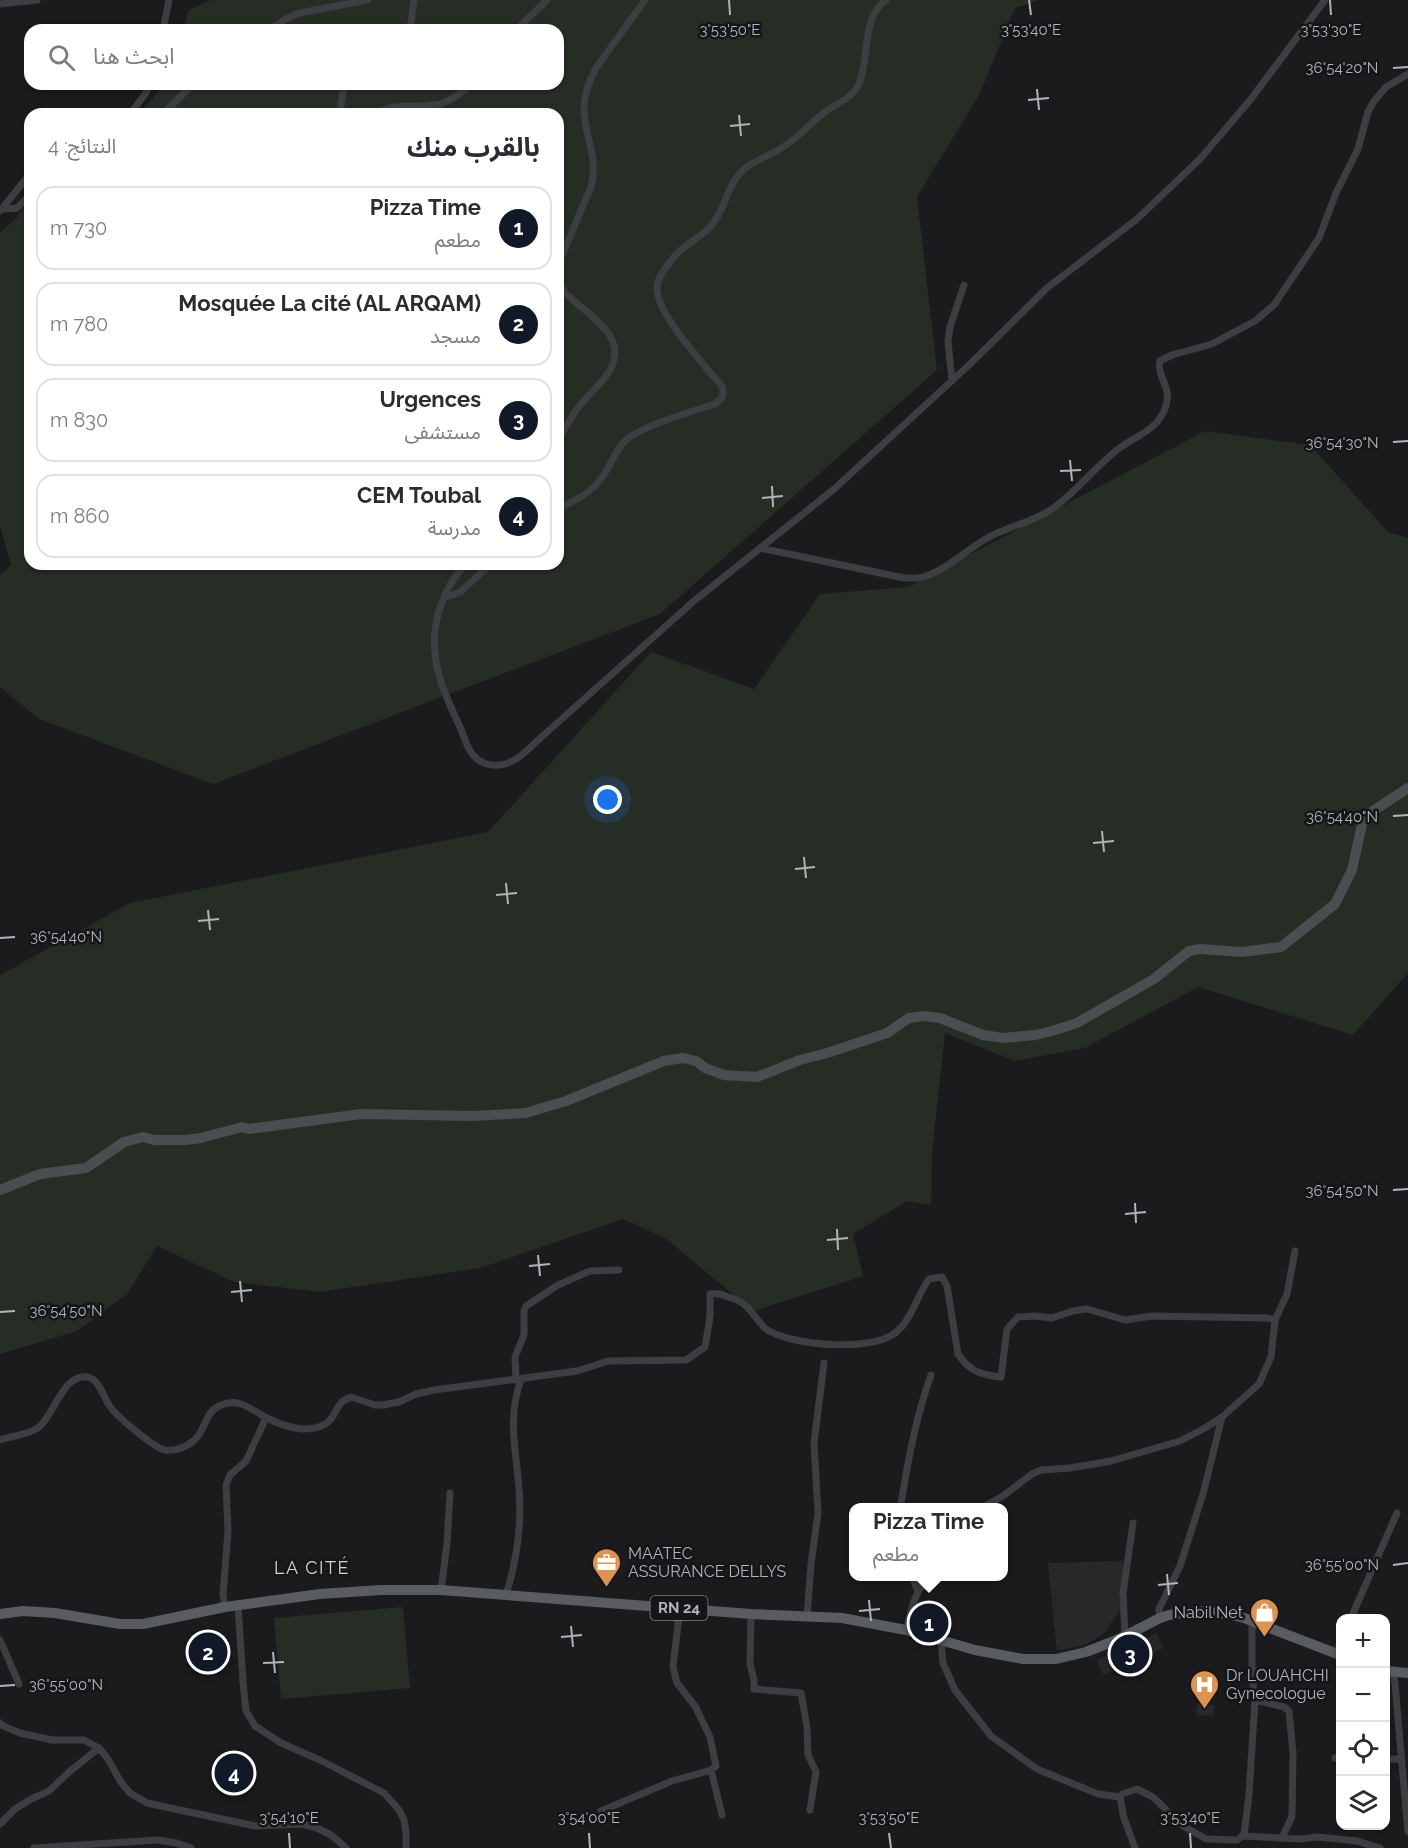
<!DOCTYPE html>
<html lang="ar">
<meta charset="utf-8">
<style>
body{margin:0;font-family:Raleway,"Noto Sans Arabic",sans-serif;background:#f7f7f7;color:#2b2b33;direction:rtl}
.controls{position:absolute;right:18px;bottom:18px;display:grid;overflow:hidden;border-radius:12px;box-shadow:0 2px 4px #0004}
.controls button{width:54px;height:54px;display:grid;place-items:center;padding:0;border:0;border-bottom:2px solid #e1e1e2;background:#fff;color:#2b2b33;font:30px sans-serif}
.you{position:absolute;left:608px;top:800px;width:21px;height:21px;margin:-15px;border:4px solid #fff;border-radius:50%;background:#1a73e8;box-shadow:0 0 0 9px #1a73e833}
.badge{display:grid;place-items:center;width:39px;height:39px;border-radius:50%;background:#111827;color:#fff;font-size:20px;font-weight:700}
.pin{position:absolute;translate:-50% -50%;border:3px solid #fff;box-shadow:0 2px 6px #0006}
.popup{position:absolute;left:849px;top:1503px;width:159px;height:78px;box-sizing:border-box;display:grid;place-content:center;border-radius:12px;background:#fff;filter:drop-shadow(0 2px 4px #0005);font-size:20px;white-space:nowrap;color:#7c7c81}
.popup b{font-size:22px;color:#2b2b33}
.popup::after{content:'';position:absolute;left:50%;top:100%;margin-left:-12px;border:12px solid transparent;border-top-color:#fff}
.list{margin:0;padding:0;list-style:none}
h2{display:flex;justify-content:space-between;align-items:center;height:78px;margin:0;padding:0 24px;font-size:26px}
h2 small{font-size:20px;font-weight:400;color:#7c7c81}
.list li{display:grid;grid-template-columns:39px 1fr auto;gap:18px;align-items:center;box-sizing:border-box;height:84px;margin:0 12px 12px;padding:0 12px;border:2px solid #e1e1e2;border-radius:18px}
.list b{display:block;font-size:22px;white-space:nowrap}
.list p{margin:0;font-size:20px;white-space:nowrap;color:#7c7c81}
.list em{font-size:20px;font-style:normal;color:#7c7c81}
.icon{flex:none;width:33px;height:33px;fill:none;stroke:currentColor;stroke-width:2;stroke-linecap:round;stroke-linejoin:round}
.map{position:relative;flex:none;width:1408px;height:1848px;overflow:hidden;direction:ltr}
.search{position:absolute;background:#fff;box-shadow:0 2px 4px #0004;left:24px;top:24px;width:540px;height:66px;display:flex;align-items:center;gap:15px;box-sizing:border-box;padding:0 21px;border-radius:18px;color:#7c7c81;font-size:22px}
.panel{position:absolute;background:#fff;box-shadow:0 2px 4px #0004;left:24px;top:108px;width:540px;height:462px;border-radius:18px;direction:rtl}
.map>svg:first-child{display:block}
.built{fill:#27282a}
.green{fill:#262d25}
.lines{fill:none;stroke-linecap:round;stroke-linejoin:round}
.street{stroke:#3c3e42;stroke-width:7}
.secondary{stroke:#4b4e51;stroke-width:10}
.primary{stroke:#595c60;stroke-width:10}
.ticks{fill:none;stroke:#afb5bb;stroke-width:2}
.labels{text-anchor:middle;stroke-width:5;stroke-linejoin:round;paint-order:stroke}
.shield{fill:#161618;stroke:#81858a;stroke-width:1.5}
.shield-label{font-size:15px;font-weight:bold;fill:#afb5bb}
.poi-label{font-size:16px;fill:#afb5bb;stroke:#161618;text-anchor:start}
.neighbourhood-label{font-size:18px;letter-spacing:1.5px;fill:#d0d3d7;stroke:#161618}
.ticks-label{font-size:15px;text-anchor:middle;fill:#afb5bb;stroke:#161618;stroke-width:5;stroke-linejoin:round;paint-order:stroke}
</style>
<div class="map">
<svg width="1408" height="1848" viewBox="0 0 1408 1848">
<rect width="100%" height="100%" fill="#1b1b1d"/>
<path class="built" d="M 1123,1561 L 1125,1603 L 1104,1633 L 1087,1644 L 1057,1651 L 1048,1563 Z
M 1157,1633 L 1163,1648 L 1103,1675 L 1097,1660 Z
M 1197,1704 L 1214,1705 L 1213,1716 L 1196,1715 Z"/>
<path class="green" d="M 211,0 L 1039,0 L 1015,8 L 979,95 L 917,197 L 937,370 L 660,614 L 213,784 L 39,719 L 0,687 L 0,575 L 11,565 L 0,526 L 0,233 L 17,217 L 30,198 L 30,564 L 558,564 L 558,114 L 139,114 L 165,84 L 558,84 L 558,30 L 182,30 L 189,10 Z
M 1205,431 L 1310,445 L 1388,532 L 1408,538 L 1408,973 L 1353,1035 L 1198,987 L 1085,1048 L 1015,1061 L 945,1033 L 932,1153 L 931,1205 L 907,1201 L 853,1234 L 863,1276 L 753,1311 L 665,1238 L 623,1219 L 480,1268 L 320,1292 L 234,1282 L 157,1246 L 127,1294 L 77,1331 L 0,1354 L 0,975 L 130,903 L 488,832 L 651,652 L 754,689 L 820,594 L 908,587 Z
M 403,1607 L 410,1688 L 281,1699 L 274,1618 Z"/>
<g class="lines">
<path class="street" d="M 0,4 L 37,0
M 163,30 L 169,0
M 269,30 L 286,19 L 299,13 L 368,0
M 410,30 L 414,0
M 516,30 L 547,0
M 130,114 L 146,93 L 150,84
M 163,114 L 193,84
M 340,114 L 344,84
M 376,114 C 396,101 417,109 440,104 C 452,100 462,93 471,84
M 2,209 L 17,208 L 30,195
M 0,211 L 30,174
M 558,265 L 591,187 C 599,155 584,138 584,108 C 584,94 589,81 596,68 L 645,0
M 558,278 L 562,288 L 566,294 C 579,306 601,321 610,336 C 628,367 593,387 577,409 C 570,419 564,430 558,441
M 952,381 L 948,341 L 950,327 L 964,285
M 558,508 C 577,501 594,491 605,473 C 612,462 616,450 625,441 C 643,425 691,412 715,404 L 722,398 L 723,389 L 721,385 C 706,367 655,312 657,288 C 657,277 667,266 674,257 C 684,245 698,239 709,228 C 725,212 726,186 743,170 C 756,159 773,155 786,145 C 801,135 813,120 828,110 C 836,104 847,100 854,92 C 872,70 858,20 886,0
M 760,548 L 904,578 C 910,578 917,579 923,577 C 947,570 967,549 989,537 C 1010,526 1033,522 1052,509 C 1077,492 1096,465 1121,447 C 1135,437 1155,430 1163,413 C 1176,387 1156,380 1160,361 L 1172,355 L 1212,344 L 1255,321 L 1274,305 L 1319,238 L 1336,193 L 1358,149 L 1368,112 L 1374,101 L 1386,87 L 1408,74
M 465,564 C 449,583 438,605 435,630 C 431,666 445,695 460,727 C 464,736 467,749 474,756 C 480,763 490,766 499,765 C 515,764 526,751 537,741 L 694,601 L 833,490 L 969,365 L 1047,288 L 1137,219 L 1200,159 L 1251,99 L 1325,0
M 444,598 L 460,592 L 491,564
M 516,1380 L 515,1357 L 524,1335 L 524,1311 L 526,1306 L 558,1285 L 590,1271 L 619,1270
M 0,1440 C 12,1436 28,1435 39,1427 C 53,1416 62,1378 83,1377 C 87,1376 92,1378 95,1381 C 101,1387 104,1397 109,1405 C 115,1415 154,1448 165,1450 C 177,1452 194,1444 200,1433 C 207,1422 207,1411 221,1405 C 240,1397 252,1411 267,1418 C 277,1423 290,1428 302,1429 C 342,1430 329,1403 351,1397 L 375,1405 L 383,1405 L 399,1402 L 416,1394 L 434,1390 L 577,1371 L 608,1361 L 686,1360 L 705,1347 L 710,1317 L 710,1294 C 718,1293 721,1294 728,1297 C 732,1298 737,1299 741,1302 C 751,1308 757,1321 766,1329 C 790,1346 872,1352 895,1333 C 912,1320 917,1295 929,1279 L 942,1277 L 947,1286 L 958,1354 C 969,1371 981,1375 1001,1377 L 1007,1329 L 1018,1317 L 1035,1316 L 1052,1318 L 1073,1311 L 1087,1309 L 1125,1320 L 1152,1316 L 1267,1318 L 1275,1320
M 898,1508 L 901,1504 C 908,1460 916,1417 931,1375
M 981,1508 L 1003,1496 L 1032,1474 L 1041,1470 L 1070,1468 L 1111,1461 L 1180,1441 L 1205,1428 L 1222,1417
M 441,1590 L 447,1544 L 450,1493
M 918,1592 L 929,1576
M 506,1595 C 517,1560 522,1526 519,1489 C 516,1447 507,1421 521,1379
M 238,1605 L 243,1682 L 246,1711 L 255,1726 L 281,1743 L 320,1760 L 384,1793 L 399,1810 L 404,1820 L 406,1831 L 406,1848
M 225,1607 L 223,1595 L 228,1531 L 226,1485 L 230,1475 L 246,1461 L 266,1418
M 751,1614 L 750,1664 L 754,1680 L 754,1689 L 801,1693 L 807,1727 L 808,1755 L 816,1772 L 810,1810
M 807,1617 L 811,1564 L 818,1513 L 814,1443 L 824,1363
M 1160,1618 L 1159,1609 L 1180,1566 L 1203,1494 L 1222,1417 L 1259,1384 L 1271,1357 L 1275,1320 L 1287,1294 L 1295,1251
M 1351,1618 L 1397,1513
M 906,1630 L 913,1604 L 918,1592 L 912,1576
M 1125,1636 L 1123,1593 L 1133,1523
M 0,1640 L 19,1684
M 941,1641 L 943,1663 L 955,1690 L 991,1736 L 1037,1769 L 1098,1794 L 1120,1797
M 1336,1654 L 1340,1643
M 1394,1673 L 1408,1832
M 1255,1700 L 1284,1707 L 1289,1711 L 1293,1753 L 1292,1816 L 1282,1838
M 0,1723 L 3,1726 L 20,1733 L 52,1740 L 84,1740 L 99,1748 L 108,1759 L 120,1781 L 130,1793 L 147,1803 L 255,1826 L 302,1824 L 317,1828 L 331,1835 L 346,1848
M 1335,1758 L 1340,1758
M 1386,1759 L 1401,1759
M 711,1770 L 722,1815
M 601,1811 L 672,1781 L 711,1770 L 716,1766 L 710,1737 L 695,1706 L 677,1683 L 673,1667 L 680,1608
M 0,1824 L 15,1809 L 31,1799 L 49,1791 L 69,1772 L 99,1748
M 1242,1836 L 1300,1839 L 1318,1837 L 1357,1841 L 1380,1848
M 34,1848 L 158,1840 L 176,1843 L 191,1848
M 1135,1848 L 1124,1818 L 1120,1797 L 1122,1794 L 1137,1789 L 1153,1797 L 1183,1826 L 1206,1839 L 1237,1840 L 1244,1835 L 1249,1795 L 1255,1700 L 1252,1675 L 1252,1621"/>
<path class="secondary" d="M 0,1190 L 40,1174 L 86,1168 L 124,1142 L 143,1137 L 154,1140 L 185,1140 L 201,1138 L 242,1127 L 249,1129 L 361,1114 L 472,1116 L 526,1113 L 566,1101 L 664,1061 L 683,1058 L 696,1061 L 705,1068 L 724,1075 L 757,1077 L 800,1060 L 827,1053 L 887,1033 L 909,1018 L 924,1016 L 940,1018 L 983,1035 L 1004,1038 L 1035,1035 L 1052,1031 L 1077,1023 L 1154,979 L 1189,951 L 1200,949 L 1242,952 L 1281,947 L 1335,904 L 1352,870 L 1363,820 L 1367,815 L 1408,788"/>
<path class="primary" d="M 0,1614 L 23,1611 L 55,1613 L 120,1624 L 143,1624 L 225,1607 L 320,1594 L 381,1590 L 441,1590 L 751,1614 L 842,1618 L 906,1630 L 975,1650 L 1023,1659 L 1056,1659 L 1086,1652 L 1119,1639 L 1160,1618 L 1169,1615 L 1199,1611 L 1227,1614 L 1244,1618 L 1340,1655
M 1386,1671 L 1408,1673"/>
</g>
<path class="ticks" d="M 729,0 L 730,15M 1029,0 L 1031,15M 1330,0 L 1331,15M 1393,68 L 1408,67M 1037,89 L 1039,110M 1028,100 L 1049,98M 739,115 L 741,136M 730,126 L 750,124M 1393,442 L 1408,441M 1070,460 L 1072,481M 1060,471 L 1081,470M 772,486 L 773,507M 762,498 L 783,496M 1393,816 L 1408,815M 1102,831 L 1104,852M 1093,843 L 1114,841M 804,857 L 806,878M 795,869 L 815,867M 506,883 L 508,904M 496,895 L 517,893M 208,910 L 210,930M 198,921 L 219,919M 0,938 L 15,937M 1393,1190 L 1408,1189M 1135,1203 L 1136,1223M 1125,1214 L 1146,1212M 837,1229 L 838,1250M 827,1240 L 848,1238M 538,1255 L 540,1276M 529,1266 L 550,1264M 240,1281 L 242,1302M 231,1292 L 252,1290M 0,1312 L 15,1311M 1393,1565 L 1408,1563M 1167,1574 L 1169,1595M 1158,1585 L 1178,1583M 869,1600 L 871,1621M 859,1611 L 880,1609M 571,1626 L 573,1647M 561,1637 L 582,1635M 273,1652 L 275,1673M 263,1663 L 284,1662M 0,1686 L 15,1685M 289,1833 L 290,1848M 589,1833 L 590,1848M 889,1833 L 891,1848M 1190,1833 L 1191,1848"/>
<defs>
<symbol id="office-pin" viewBox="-11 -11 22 30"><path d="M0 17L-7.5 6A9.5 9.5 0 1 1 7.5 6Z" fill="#df9351" stroke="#161618"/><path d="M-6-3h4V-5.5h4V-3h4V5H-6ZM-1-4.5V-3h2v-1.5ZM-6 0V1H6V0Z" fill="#fff"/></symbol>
<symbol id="shop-pin" viewBox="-11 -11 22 30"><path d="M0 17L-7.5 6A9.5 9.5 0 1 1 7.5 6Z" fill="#df9351" stroke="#161618"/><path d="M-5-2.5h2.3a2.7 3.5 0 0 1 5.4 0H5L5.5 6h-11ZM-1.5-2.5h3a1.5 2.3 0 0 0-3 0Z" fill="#fff"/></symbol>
<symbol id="hospital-pin" viewBox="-11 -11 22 30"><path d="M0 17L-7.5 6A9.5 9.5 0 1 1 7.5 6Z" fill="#df9351" stroke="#161618"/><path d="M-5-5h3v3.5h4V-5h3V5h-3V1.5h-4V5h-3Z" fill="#fff"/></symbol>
</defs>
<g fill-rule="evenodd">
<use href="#office-pin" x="590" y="1546" width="33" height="45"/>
<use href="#shop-pin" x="1248" y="1596" width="33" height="45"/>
<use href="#hospital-pin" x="1188" y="1668" width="33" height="45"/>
</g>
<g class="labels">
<rect class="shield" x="650.5" y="1596" width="57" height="24" rx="4.5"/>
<g class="shield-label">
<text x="679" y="1613">RN 24</text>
</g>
<g class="poi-label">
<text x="628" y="1559">MAATEC<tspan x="628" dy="18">ASSURANCE DELLYS</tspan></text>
<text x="1243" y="1618" text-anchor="end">Nabil Net</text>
<text x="1226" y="1681">Dr LOUAHCHI<tspan x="1226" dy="18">Gynecologue</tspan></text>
</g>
<g class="neighbourhood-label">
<text x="312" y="1574">LA CITÉ</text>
</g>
</g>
<g class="ticks-label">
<text x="730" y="35">3°53'50"E</text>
<text x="1031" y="35">3°53'40"E</text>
<text x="1331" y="35">3°53'30"E</text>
<text x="1342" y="73">36°54'20"N</text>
<text x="1342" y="448">36°54'30"N</text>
<text x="1342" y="822">36°54'40"N</text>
<text x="66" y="942">36°54'40"N</text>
<text x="1342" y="1196">36°54'50"N</text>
<text x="66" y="1316">36°54'50"N</text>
<text x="1342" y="1570">36°55'00"N</text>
<text x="66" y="1690">36°55'00"N</text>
<text x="289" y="1823">3°54'10"E</text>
<text x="589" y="1823">3°54'00"E</text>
<text x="889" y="1823">3°53'50"E</text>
<text x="1190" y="1823">3°53'40"E</text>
</g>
</svg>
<div class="controls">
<button>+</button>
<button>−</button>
<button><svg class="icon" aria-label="locate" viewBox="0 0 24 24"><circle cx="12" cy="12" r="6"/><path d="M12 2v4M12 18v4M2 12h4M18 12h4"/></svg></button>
<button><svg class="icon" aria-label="layers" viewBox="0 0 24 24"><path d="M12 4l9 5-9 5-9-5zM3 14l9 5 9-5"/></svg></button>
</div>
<div class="you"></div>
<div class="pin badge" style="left:929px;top:1623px">1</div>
<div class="popup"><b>Pizza Time</b>مطعم</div>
<div class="pin badge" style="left:208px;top:1652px">2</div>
<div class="pin badge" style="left:1130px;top:1654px">3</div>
<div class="pin badge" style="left:234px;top:1773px">4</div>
<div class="search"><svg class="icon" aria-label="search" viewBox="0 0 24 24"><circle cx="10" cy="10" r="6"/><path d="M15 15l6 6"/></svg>ابحث هنا</div>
<section class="panel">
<h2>بالقرب منك<small>النتائج: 4</small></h2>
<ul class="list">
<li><span class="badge">1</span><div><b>Pizza Time</b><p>مطعم</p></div><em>730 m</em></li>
<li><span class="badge">2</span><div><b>Mosquée La cité (AL ARQAM)</b><p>مسجد</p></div><em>780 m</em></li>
<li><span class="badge">3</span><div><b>Urgences</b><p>مستشفى</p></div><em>830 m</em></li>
<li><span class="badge">4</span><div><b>CEM Toubal</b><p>مدرسة</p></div><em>860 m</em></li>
</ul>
</section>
</div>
